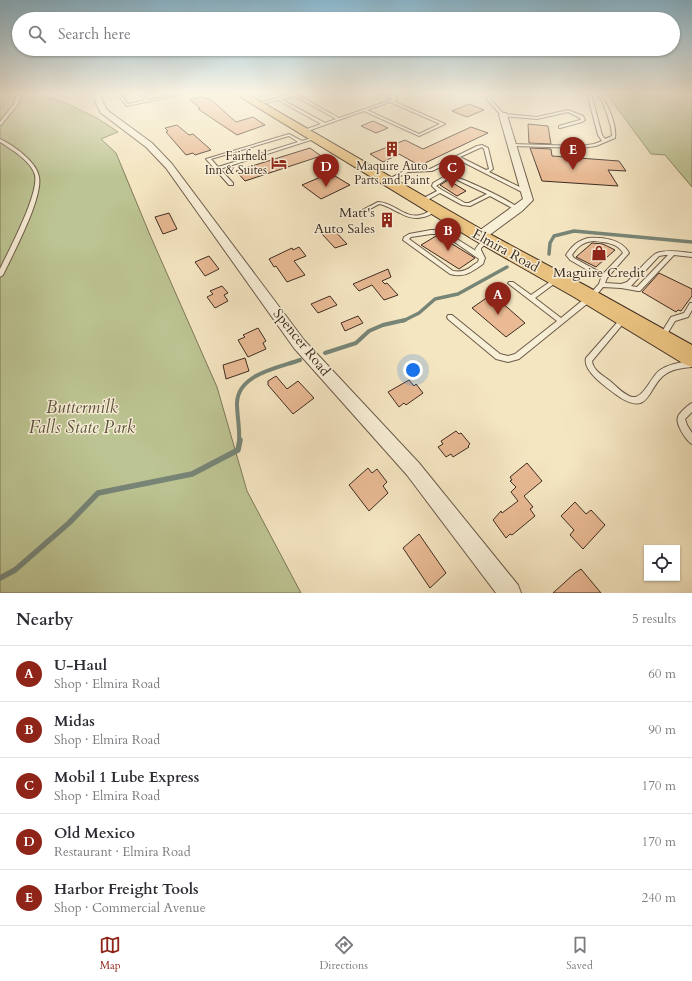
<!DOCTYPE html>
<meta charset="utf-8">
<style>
body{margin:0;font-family:Cardo,serif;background:#f7f7f7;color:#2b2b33}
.controls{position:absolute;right:12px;bottom:12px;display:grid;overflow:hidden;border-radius:0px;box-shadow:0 1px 3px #0004}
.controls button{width:36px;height:36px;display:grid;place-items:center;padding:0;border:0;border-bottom:1px solid #e1e1e2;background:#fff;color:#2b2b33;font:20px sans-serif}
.you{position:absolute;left:413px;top:370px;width:14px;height:14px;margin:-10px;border:3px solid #fff;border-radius:50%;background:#1a73e8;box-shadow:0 0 0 6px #1a73e833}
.badge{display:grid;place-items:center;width:26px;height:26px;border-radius:50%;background:#8f2418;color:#fff;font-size:13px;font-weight:700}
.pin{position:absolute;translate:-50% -33px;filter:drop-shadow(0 1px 2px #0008)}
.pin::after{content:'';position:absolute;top:21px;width:14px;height:12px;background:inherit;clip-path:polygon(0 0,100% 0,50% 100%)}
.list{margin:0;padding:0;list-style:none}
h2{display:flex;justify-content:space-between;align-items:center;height:52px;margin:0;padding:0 16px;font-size:17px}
h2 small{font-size:13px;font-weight:400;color:#7c7c81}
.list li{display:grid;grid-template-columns:26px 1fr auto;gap:12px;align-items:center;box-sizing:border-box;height:56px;padding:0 16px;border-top:1px solid #e1e1e2}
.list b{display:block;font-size:15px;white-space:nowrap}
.list p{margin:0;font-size:13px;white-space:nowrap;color:#7c7c81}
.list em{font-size:13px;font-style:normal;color:#7c7c81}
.icon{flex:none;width:22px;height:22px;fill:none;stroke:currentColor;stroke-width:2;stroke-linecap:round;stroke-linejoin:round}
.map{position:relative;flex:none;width:692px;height:593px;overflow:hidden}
.search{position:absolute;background:#fff;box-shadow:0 1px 3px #0004;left:12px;right:12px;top:12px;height:44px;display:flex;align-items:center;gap:10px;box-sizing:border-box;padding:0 14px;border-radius:22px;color:#7c7c81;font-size:15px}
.sheet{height:332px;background:#fff}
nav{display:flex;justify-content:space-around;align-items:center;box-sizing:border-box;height:56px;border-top:1px solid #e1e1e2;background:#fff;font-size:11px;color:#7c7c81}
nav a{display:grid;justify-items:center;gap:2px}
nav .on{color:#8f2418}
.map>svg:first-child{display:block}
.green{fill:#bdc493;stroke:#7e785a}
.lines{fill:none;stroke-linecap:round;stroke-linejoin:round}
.stream-far2{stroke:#778577;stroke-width:3.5}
.stream-far1{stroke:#778577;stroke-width:4}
.stream{stroke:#778577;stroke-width:5.5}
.building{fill:#e9ba94;stroke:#3f2c22}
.service-casing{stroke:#6c5a4a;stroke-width:2}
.minor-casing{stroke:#6c5a4a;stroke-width:2}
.trunk-casing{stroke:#3f2c22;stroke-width:2}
.service{fill:#f8efd7;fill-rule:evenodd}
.minor{fill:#f8efd7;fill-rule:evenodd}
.trunk{fill:#eac381;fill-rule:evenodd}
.labels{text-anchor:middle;stroke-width:3;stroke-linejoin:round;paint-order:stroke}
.far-poi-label{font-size:12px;fill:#3f2c22;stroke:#f8efd7;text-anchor:end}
.poi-label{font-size:14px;fill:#3f2c22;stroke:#f8efd7;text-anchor:end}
.street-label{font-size:14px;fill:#3f2c22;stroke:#f8efd7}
.near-park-label{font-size:17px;font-style:italic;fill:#5e523e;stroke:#f8efd7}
</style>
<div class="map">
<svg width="692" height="593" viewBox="0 0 692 593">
<rect width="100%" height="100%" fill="#f5e6c2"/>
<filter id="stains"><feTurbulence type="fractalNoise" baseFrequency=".005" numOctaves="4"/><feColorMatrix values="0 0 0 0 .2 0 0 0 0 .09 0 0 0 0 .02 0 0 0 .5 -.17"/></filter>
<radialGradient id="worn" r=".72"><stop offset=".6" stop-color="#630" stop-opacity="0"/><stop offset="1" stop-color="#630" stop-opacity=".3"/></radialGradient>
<path class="green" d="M 0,93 L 40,93 L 43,96 L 61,101 L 97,118 L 118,132 L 101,139 L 116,153 L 150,235 L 217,387 L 247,491 L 301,593 L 0,593 Z
M 606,93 L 692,93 L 692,187 L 665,155 L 651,154 Z"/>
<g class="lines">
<path class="stream-far2" d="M 549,254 L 550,243 L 554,236 L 574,231 L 692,242
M 403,321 L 419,313 L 435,299 L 458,294 L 507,267"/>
<path class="stream-far1" d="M 325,353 L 356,343 L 369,331 L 383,325 L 405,320
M 239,441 C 240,428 237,416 237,403 C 238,374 278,368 300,360"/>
<path class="stream" d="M 0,578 L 15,570 L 69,523 L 98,493 L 192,474 L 238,450 L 240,440"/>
</g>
<path class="building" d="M 202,97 L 205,99 L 209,98 L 236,122 L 253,117 L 265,125 L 237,135 L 198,109 L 200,108 L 190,100 Z
M 469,104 L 484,110 L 467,117 L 452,111 Z
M 373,121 L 388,128 L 376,133 L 361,126 Z
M 528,124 L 548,126 L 551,144 L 529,143 Z
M 177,125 L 189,135 L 193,134 L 211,150 L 195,155 L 193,153 L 186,155 L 166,132 L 168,131 L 165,128 Z
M 471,127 L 488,133 L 425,163 L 425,168 L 415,168 L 415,163 L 399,154 L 383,162 L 370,154 L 405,140 L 423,149 Z
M 310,148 L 321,156 L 245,181 L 236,171 Z
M 530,148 L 551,149 L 552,156 L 619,161 L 626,171 L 608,170 L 618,186 L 542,181 Z
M 330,173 L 350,185 L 321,199 L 302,185 Z
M 448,180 L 466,191 L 457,196 L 440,185 Z
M 169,213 L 177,229 L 163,234 L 155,217 Z
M 333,229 L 347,244 L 335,248 L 321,233 Z
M 436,236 L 439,236 L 475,258 L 459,269 L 421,245 Z
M 592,243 L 603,244 L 615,250 L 596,267 L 576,257 Z
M 299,247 L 306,256 L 294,261 L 305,275 L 287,282 L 276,266 L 274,267 L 269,259 L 292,248 L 293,250 Z
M 209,256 L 219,269 L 205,276 L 195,262 Z
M 388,269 L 391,277 L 382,281 L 385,284 L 387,283 L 398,295 L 384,300 L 372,285 L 359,291 L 353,284 Z
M 659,273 L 692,289 L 692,296 L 681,311 L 678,310 L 676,312 L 642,292 Z
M 222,286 L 228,293 L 224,295 L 228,301 L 215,308 L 207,297 L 213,294 L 210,291 Z
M 492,294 L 525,323 L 506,337 L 472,308 Z
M 330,296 L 337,305 L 318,313 L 311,304 Z
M 358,316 L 363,323 L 345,331 L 341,323 Z
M 258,328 L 266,341 L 263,343 L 266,349 L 248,357 L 238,340 L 245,337 L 243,335 Z
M 245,358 L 249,371 L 226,379 L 223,365 Z
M 276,376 L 287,389 L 298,381 L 314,398 L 293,414 L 268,385 L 268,381 Z
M 409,380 L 414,386 L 416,384 L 423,393 L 406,405 L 404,403 L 399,407 L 388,392 Z
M 456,431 L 459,434 L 461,433 L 470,444 L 468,446 L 469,447 L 453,457 L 451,454 L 446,457 L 438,447 L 443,444 L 441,441 Z
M 527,463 L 542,481 L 524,496 L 533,507 L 530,509 L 535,516 L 512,535 L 510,534 L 506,538 L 493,520 L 501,511 L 502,513 L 518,501 L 511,492 L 516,487 L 510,481 L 512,480 L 510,477 Z
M 368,468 L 372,473 L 377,469 L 387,482 L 383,486 L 388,493 L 369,511 L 349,485 Z
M 575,502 L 586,514 L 591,510 L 605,525 L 583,549 L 570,535 L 574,530 L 561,516 Z
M 419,534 L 446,573 L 430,588 L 403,548 Z
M 581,569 L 601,593 L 553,593 L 575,573 Z"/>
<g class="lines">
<defs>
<path id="service" d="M 14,93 L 17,93 L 20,97 L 18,104 L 1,125 L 0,125 L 0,122 L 14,104 L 16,97 Z
M 116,93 L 119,93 L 128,104 L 145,100 L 139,93 L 141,93 L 148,100 L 183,93 L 187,93 L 127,106 Z
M 268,93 L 272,93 L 249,100 L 247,99 Z
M 293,93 L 302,93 L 302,94 L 298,95 L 339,118 L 394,99 L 381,94 L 381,93 L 392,96 L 396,93 L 398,93 L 395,97 L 398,99 L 393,101 L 445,124 L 419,136 L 364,111 L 305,132 L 303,131 L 304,130 L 321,124 L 278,100 L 258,105 L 256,104 ZM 295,96 L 336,119 L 325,123 L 281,99 ZM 390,102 L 440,124 L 419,134 L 367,110 Z
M 492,93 L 495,93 L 490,99 L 504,114 L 537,117 L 568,110 L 583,116 L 585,120 L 582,122 L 560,128 L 559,128 L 559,126 L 580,120 L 581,120 L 580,118 L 568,112 L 537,119 L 502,116 L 486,99 Z
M 498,93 L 513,93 L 511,94 L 500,94 Z
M 586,93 L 589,93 L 592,97 L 602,135 L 605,139 L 612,136 L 611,127 L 607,114 L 602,101 L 596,93 L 598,93 C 608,102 617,125 615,138 L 596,146 L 581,148 L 512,146 L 510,145 L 512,144 L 581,146 L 594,144 L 602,141 L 598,135 L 588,97 Z
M 289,134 L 302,141 L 315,137 L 317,138 L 220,169 L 233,183 L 233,185 L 229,185 L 206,159 ZM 289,136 L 298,142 L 218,167 L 211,159 Z
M 0,139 C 13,145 37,162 39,177 C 43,198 13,254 3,275 L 0,277 L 0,269 C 9,250 39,194 35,175 C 31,161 11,149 0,142 Z
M 482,145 L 488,148 L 493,169 L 489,172 L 528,191 L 528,193 L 524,193 L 457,159 L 432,171 L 408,172 L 389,182 L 385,181 L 406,170 L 430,169 L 477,146 ZM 482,147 L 484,149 L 489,169 L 486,170 L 460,157 Z
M 447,175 C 458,175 511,201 520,209 L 518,210 L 516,210 L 490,196 L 470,206 L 462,205 L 440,193 L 424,202 L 420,202 L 420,200 L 437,191 L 432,186 L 433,183 ZM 450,177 L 453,178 L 487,194 L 469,203 L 465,203 L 442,190 L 436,186 Z
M 378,202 C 393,202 405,219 420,215 C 425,214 430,211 434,208 L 436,208 L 438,209 C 427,219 413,221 400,213 C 393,210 386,205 379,204 L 359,215 L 357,215 L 355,214 Z
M 463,224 L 465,225 L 465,227 L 455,233 L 449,234 L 476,251 L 475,250 C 477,245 483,240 488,238 L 491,240 L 481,248 L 481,250 L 485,258 L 483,264 C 471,272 465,278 450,274 L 403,240 L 404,237 L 409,234 L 431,230 L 452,230 ZM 431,234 L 443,234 L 479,259 L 478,262 C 469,268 465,273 453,271 L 409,239 L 411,237 Z
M 588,238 C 602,237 622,239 629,253 L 607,278 L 605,283 L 621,284 L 627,282 C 633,277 651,255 657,253 C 668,249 681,252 692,253 L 692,257 L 674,255 L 640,291 L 638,291 L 621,288 L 603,287 L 593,299 L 519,359 L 508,362 L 496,359 L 448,319 L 447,317 L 448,315 L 452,315 L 500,354 L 508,356 L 515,354 L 557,321 L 509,284 L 508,283 L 509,282 L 513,282 L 531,295 L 554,279 L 558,279 L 559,280 L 558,281 L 535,298 L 561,318 L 589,295 L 599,284 L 601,278 L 570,260 L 566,255 C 572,246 577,241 588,238 ZM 594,241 C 604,242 618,243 623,253 L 603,274 L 574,258 L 572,255 C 578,246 583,242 594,241 ZM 665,255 L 668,255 L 637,287 L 631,286 L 659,256 Z
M 690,303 L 692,303 L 692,310 L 688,317 L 675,321 L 664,339 L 662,340 L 660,339 L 659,337 L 660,335 L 671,317 L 684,313 Z
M 622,317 L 626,317 L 627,319 L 592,361 C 593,370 602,375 610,381 C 616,386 624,395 632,397 C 644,399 651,376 660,370 C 669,364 681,362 692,361 L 692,367 C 682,368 671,369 663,376 C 648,389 649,415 621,398 C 610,390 582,372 586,358 Z
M 692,403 L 692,412 L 685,419 L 687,425 L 692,433 L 692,444 C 686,441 675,423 678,417 C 679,413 688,405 692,403 Z"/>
<path id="minor" d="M 94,93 L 100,93 L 103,102 L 107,110 L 152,143 L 172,164 L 304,340 L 419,463 L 518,585 L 521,593 L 496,593 L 407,475 L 294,348 L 166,168 L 146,147 L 101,113 L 95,102 Z
M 500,113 L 506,113 L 507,115 L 533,200 L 522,211 L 484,239 L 476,239 L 474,236 L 476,233 L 523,199 L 499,115 Z"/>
<path id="trunk" d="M 234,93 L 246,93 L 486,232 L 588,287 L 692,345 L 692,367 L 684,364 L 574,297 L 474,240 Z"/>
</defs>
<use href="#service" class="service-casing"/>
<use href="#minor" class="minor-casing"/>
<use href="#trunk" class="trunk-casing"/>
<use href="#service" class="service"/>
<use href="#minor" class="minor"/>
<use href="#trunk" class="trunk"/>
</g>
<linearGradient id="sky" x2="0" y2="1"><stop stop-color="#8ab9d1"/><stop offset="0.53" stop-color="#faf4e4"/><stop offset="1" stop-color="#faf4e4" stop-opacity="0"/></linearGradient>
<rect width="692" height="176" fill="url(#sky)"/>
<defs>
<symbol id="building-bare" viewBox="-9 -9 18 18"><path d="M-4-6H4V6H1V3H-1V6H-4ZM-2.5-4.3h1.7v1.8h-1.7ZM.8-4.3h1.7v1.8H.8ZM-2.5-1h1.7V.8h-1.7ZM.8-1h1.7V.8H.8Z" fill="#8f2418" stroke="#f8efd7" stroke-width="2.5" paint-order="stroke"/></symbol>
<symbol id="hotel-bare" viewBox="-9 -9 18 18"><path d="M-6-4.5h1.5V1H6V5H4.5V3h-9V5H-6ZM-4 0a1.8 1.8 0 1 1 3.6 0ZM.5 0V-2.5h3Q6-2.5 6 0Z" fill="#8f2418" stroke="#f8efd7" stroke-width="2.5" paint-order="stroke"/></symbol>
<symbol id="shop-bare" viewBox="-9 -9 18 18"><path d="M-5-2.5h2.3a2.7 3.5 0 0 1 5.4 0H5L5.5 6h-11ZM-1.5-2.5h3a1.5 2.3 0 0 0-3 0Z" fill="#8f2418" stroke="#f8efd7" stroke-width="2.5" paint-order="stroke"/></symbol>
</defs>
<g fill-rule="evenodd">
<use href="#building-bare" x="381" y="138" width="22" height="22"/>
<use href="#hotel-bare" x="268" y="152" width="22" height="22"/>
<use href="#building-bare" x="376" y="209" width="22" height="22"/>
<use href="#shop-bare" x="588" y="242" width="22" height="22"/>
</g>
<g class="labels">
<g class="far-poi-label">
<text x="267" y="160">Fairfield<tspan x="267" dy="14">Inn &amp; Suites</tspan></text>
<text x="392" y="170" text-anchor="middle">Maquire Auto<tspan x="392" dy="14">Parts and Paint</tspan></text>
</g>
<g class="poi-label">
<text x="375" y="217">Matt's<tspan x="375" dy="16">Auto Sales</tspan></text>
<text x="599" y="277" text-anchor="middle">Maguire Credit</text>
</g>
<g class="street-label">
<text transform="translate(506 250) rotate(29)" y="5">Elmira Road</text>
<text transform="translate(302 342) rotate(51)" y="5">Spencer Road</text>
</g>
<g class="near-park-label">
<text x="82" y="413">Buttermilk<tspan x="82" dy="20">Falls State Park</tspan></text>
</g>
</g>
<rect width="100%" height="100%" filter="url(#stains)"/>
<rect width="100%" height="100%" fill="url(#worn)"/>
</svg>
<div class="controls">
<button><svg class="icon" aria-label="locate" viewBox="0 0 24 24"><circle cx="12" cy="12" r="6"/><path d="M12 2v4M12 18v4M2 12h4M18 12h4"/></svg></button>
</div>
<div class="you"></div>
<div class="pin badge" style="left:498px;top:315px">A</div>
<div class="pin badge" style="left:448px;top:251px">B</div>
<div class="pin badge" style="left:452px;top:188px">C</div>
<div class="pin badge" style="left:326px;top:187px">D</div>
<div class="pin badge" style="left:573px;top:170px">E</div>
<div class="search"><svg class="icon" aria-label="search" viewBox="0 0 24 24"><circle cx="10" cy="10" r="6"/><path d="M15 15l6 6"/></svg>Search here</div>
</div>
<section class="sheet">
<h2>Nearby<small>5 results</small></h2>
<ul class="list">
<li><span class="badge">A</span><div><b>U-Haul</b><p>Shop · Elmira Road</p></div><em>60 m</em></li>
<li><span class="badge">B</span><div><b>Midas</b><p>Shop · Elmira Road</p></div><em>90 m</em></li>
<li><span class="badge">C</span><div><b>Mobil 1 Lube Express</b><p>Shop · Elmira Road</p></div><em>170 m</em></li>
<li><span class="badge">D</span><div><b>Old Mexico</b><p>Restaurant · Elmira Road</p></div><em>170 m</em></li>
<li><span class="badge">E</span><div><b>Harbor Freight Tools</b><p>Shop · Commercial Avenue</p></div><em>240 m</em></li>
</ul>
</section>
<nav>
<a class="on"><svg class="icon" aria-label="map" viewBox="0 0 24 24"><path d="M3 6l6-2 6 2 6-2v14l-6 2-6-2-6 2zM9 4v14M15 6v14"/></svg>Map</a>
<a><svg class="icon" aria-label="directions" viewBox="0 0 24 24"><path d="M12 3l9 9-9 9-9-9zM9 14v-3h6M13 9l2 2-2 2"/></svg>Directions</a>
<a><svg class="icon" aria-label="saved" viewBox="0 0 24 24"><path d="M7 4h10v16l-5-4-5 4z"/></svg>Saved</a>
</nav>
